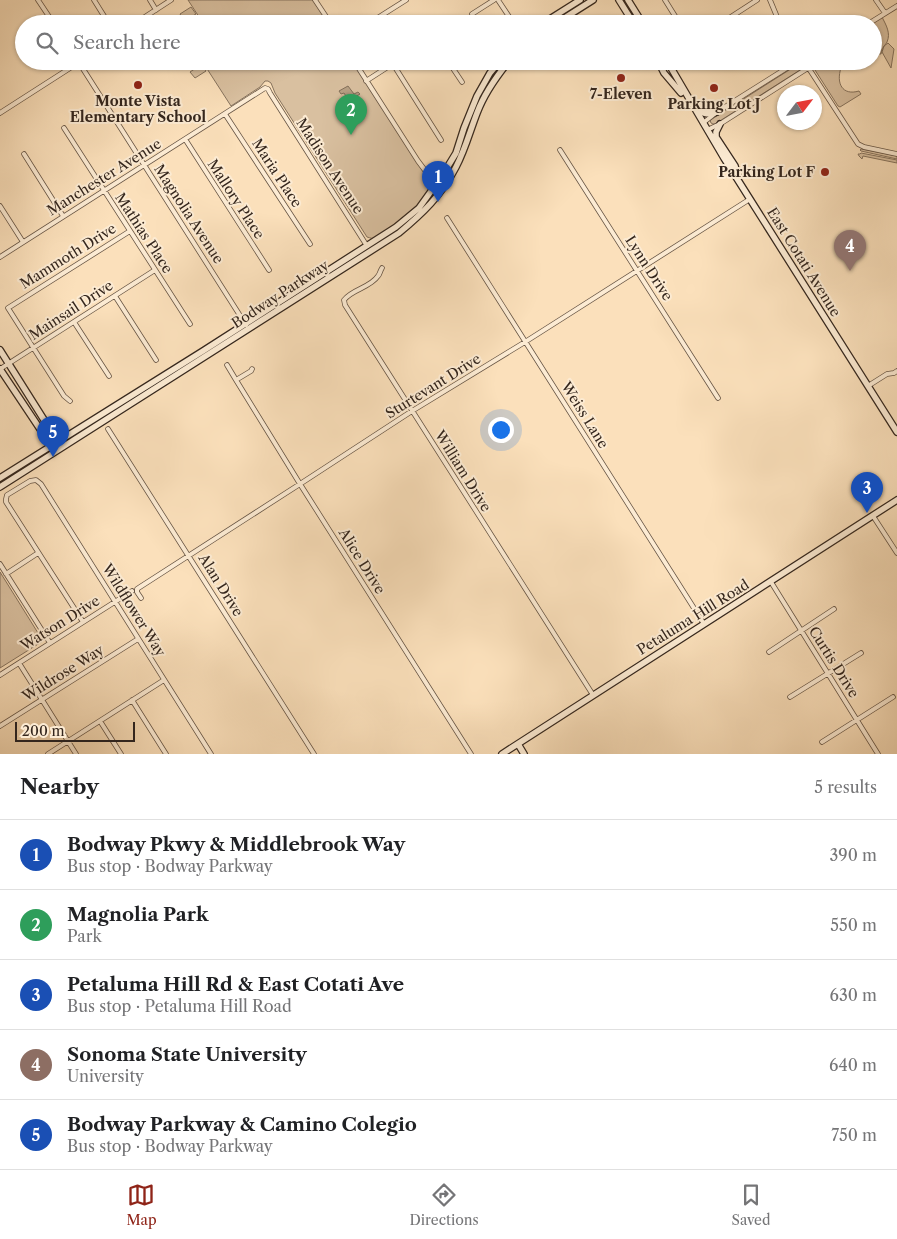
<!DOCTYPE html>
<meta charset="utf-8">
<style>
body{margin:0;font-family:"Libre Caslon Text",serif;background:#f2f2f2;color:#202124}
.compass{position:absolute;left:777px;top:85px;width:45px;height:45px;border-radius:50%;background:#fff;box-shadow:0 1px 4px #0004;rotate:58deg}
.scale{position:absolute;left:15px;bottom:12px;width:120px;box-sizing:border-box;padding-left:5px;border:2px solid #34261d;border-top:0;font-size:14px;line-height:18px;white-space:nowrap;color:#34261d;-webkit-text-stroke:4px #fcebd3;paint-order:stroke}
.you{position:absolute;left:500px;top:429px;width:18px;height:18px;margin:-12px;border:4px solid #fff;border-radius:50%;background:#1a73e8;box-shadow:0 0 0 8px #1a73e833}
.badge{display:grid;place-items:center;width:32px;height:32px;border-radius:50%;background:#8f2418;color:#fff;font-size:16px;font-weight:700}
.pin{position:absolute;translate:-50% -41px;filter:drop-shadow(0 1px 2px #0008)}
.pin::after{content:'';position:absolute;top:26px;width:18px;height:15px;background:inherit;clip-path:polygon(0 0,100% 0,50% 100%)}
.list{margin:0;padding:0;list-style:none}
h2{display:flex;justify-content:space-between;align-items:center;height:65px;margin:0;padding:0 20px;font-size:21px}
h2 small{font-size:16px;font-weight:400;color:#757577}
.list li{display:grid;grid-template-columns:32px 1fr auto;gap:15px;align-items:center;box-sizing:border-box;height:70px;padding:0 20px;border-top:1px solid #e0e0e0}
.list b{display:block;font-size:19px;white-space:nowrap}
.list p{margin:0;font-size:16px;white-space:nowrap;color:#757577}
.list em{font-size:16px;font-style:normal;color:#757577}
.icon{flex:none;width:28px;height:28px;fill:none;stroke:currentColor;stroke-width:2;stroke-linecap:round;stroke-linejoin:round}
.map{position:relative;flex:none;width:897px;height:754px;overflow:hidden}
.search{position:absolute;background:#fff;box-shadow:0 1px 4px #0004;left:15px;right:15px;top:15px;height:55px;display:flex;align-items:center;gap:12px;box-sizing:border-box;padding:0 18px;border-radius:28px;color:#757577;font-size:19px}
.sheet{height:415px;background:#fff}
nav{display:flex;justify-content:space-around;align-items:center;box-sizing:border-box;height:70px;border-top:1px solid #e0e0e0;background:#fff;font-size:14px;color:#757577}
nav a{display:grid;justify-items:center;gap:2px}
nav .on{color:#8f2418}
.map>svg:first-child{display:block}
.green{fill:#d9c0a0;stroke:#86735e}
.water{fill:#b7a185;stroke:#83705b}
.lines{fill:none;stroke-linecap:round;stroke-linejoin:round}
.street-casing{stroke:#665444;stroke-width:5.5}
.secondary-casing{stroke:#34261d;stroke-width:8}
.street{stroke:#fcebd3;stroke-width:4}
.secondary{stroke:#fcebd3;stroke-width:5.5}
.poi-dot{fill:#8f2418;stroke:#fcebd3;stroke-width:2}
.labels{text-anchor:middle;stroke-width:4;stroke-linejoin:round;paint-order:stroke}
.poi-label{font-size:14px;font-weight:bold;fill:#34261d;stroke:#fcebd3}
.street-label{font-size:14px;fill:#34261d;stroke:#fcebd3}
</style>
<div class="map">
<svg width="897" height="754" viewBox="0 0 897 754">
<rect width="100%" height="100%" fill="#fbe0bb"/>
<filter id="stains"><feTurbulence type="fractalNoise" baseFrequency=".004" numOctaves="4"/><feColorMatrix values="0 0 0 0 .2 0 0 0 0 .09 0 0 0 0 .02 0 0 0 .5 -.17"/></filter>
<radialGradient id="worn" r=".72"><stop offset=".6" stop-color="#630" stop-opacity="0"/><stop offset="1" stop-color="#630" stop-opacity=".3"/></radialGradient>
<path class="green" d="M 188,0 L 314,0 L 329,24 L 203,24 L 203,23 Z
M 191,7 L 196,14 L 184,21 L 180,14 Z
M 882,17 C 886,25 891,33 887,42 C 884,47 882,47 881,54 L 873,53 L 873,24 L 870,24 Z
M 888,43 L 894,49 L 891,68 L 882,52 L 884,46 Z
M 202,61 L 353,61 L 420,167 C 424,171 435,178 433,185 C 431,195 386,235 375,238 C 372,239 371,238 367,237 L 275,93 L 271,83 L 268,81 L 265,81 L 260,87 L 231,106 Z
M 834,61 L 849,61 L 848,65 L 846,64 L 841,68 C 836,83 842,96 859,91 L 861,94 L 840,107 L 838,106 L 815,70 L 818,66 L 821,69 Z
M 202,64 L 206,71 L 195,78 L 190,72 Z
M 797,65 L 800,70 L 715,124 L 713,124 L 711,123 L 710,120 L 712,119 Z
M 861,149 L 897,156 L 897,159 L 861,151 L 860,150 Z
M 860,154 L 861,153 L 897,160 L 897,163 L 863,156 L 862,159 L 859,156 L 858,154 Z
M 0,572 L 43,641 L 0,668 Z"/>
<path class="water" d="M 348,86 L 354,94 L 358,92 L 360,94 L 349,101 L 344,93 L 341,94 L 339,91 Z"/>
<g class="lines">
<defs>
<path id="street" d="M 38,0 L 54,24
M 94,0 L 109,24
M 150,0 L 156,10
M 315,0 L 331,24
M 498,0 L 514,24
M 665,0 L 680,24
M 770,0 L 780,24
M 876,0 L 885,13
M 134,24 L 171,0
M 368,24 L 406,0
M 478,24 L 472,14 L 494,0
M 720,24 L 757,0
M 868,24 L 897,6
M 78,61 L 246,325
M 354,61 L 418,161 L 427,173 L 445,187
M 448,61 L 462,82
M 804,61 L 858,144 L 864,147 L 897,154
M 393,64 L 441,140
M 366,81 L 397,61
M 0,113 L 81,61
M 225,114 L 310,244
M 703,123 L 717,112 L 798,61
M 64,128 L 190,324
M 707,130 L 720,124 L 808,68
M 185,139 L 269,270
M 560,150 L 718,398
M 24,154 L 63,216
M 0,206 L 23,242
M 447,218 L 704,624
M 0,257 L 265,88 L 268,89 L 270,93 L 367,246
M 382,268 C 380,271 380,274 378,276 C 370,288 352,289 344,300 L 345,305 L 593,695
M 115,296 L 156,360
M 74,322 L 109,376
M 227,365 L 236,380
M 0,369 L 155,270
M 252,369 L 251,371 L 236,380 L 300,484 L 471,754
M 868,386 L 887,374 L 894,373 L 897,371
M 70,401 L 64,396 L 8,308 L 130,231
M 108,429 L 314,754
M 873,516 L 897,553
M 0,564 L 50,643
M 6,574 L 38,553
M 771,582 L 878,754
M 141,598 L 137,592 L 137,589 L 140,587 L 300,484 L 412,411 L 525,342 L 750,199
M 83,622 L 6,502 L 6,499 L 7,495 L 30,481 L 36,480 L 41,484 L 211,754
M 769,652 L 834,609
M 19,663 L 76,754
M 0,675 L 132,591
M 790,697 L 861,653
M 132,700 L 166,754
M 100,721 L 121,754
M 0,726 L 138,639
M 822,742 L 893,697
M 48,754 L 164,680"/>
<path id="secondary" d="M 619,0 L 634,24
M 628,0 L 643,24
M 542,24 L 580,0
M 555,24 L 593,0
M 658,61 L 664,73 L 681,93
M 667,61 L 724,158 L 897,432
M 694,107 C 702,113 707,116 717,112
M 720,124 L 716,132 L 716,137 L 735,166 L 738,177
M 0,350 L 58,442 L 58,446
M 0,369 L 52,447
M 0,478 L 203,351 L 396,227 L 419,208 L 442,176 L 456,153 L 464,128 L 477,96 L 490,73 L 500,61
M 0,487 L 399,233 C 423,213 441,196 456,167 C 465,150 470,131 477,113 C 484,94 496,77 509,61
M 518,744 L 524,754
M 502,754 L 897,500"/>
</defs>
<use href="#street" class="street-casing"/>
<use href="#secondary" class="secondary-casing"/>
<use href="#street" class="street"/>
<use href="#secondary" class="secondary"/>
</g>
<g class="poi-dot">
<circle cx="621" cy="78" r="5"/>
<circle cx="138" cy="85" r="5"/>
<circle cx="714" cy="88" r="5"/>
<circle cx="825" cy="172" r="5"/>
</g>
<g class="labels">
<g class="poi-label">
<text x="621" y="99">7-Eleven</text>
<text x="138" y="106">Monte Vista<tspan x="138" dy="16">Elementary School</tspan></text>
<text x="714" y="109">Parking Lot J</text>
<text x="815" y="177" text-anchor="end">Parking Lot F</text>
</g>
<g class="street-label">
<text transform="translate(330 166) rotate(57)" y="5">Madison Avenue</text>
<text transform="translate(277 173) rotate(57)" y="5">Maria Place</text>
<text transform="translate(104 177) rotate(-32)" y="5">Manchester Avenue</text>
<text transform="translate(236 199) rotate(57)" y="5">Mallory Place</text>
<text transform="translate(189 214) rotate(57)" y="5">Magnolia Avenue</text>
<text transform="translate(144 233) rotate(57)" y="5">Mathias Place</text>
<text transform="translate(68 256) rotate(-32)" y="5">Mammoth Drive</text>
<text transform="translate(804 262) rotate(58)" y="5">East Cotati Avenue</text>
<text transform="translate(649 268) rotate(57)" y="5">Lynn Drive</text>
<text transform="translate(280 294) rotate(-33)" y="5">Bodway Parkway</text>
<text transform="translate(71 310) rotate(-33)" y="5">Mainsail Drive</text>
<text transform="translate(433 386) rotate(-32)" y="5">Sturtevant Drive</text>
<text transform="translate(585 415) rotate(58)" y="5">Weiss Lane</text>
<text transform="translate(463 471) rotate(58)" y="5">William Drive</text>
<text transform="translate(362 561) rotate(58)" y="5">Alice Drive</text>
<text transform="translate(221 585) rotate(58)" y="5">Alan Drive</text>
<text transform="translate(134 610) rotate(58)" y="5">Wildflower Way</text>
<text transform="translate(693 617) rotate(-32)" y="5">Petaluma Hill Road</text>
<text transform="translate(60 623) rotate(-32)" y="5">Watson Drive</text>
<text transform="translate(834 662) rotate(58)" y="5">Curtis Drive</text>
<text transform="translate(63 673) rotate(-32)" y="5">Wildrose Way</text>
</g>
</g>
<rect width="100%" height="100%" filter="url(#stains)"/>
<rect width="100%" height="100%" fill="url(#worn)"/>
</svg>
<svg class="compass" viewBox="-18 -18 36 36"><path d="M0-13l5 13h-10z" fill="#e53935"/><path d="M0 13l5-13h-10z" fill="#757577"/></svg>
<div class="scale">200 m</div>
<div class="you"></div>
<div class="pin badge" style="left:438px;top:202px;background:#1a4fb4">1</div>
<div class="pin badge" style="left:351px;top:135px;background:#2e9e5b">2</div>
<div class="pin badge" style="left:867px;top:513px;background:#1a4fb4">3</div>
<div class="pin badge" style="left:850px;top:271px;background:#8d6e63">4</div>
<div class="pin badge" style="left:53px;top:457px;background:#1a4fb4">5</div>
<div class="search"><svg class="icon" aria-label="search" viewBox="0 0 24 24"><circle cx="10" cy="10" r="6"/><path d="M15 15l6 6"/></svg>Search here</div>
</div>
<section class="sheet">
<h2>Nearby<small>5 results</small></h2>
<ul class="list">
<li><span class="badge" style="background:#1a4fb4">1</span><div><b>Bodway Pkwy &amp; Middlebrook Way</b><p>Bus stop · Bodway Parkway</p></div><em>390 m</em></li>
<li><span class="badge" style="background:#2e9e5b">2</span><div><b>Magnolia Park</b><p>Park</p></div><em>550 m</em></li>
<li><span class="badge" style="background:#1a4fb4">3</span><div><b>Petaluma Hill Rd &amp; East Cotati Ave</b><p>Bus stop · Petaluma Hill Road</p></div><em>630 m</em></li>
<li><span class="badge" style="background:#8d6e63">4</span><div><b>Sonoma State University</b><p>University</p></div><em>640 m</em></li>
<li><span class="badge" style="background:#1a4fb4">5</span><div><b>Bodway Parkway &amp; Camino Colegio</b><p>Bus stop · Bodway Parkway</p></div><em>750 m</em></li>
</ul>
</section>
<nav>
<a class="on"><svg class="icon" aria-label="map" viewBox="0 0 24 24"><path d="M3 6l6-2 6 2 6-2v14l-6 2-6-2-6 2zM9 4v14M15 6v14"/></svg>Map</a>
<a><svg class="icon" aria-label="directions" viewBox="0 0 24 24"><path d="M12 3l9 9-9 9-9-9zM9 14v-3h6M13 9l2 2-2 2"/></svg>Directions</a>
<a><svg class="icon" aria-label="saved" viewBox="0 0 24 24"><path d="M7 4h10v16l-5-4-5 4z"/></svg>Saved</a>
</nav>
